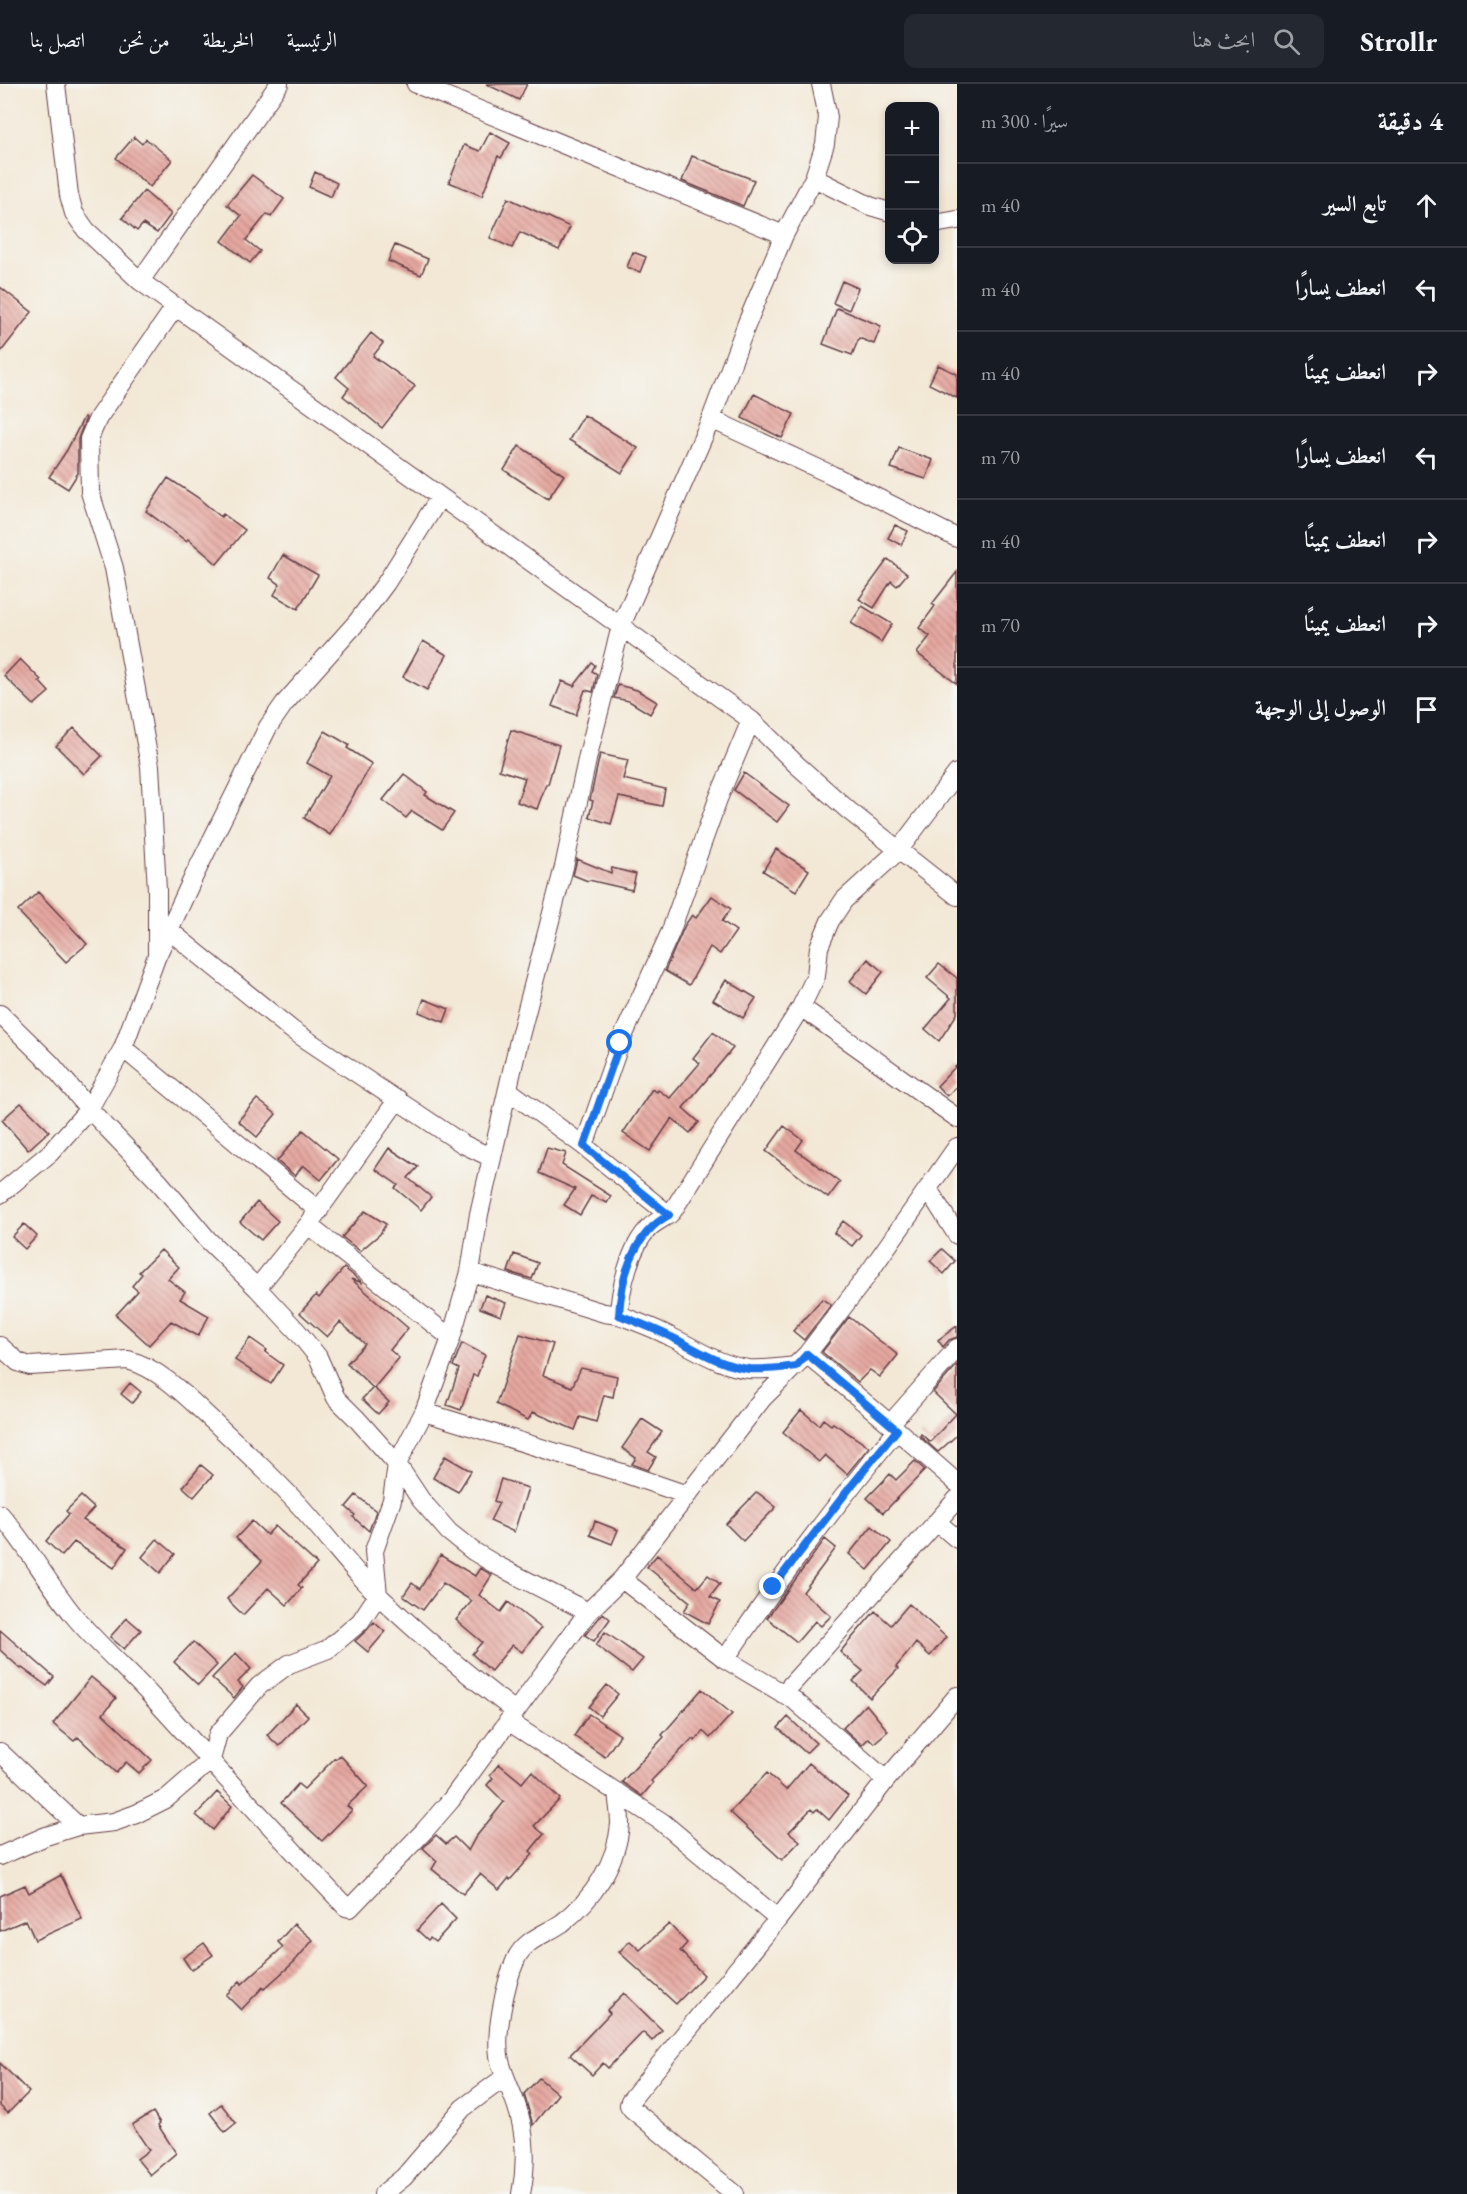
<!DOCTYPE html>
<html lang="ar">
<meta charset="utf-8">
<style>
body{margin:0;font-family:"EB Garamond",Amiri,serif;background:#242831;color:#f1f3f6;direction:rtl}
.controls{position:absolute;right:18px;top:18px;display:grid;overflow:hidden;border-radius:12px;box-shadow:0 3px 9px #0003}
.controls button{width:54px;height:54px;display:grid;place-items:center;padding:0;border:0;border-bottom:2px solid #363941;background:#171b24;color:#f1f3f6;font:30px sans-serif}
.stop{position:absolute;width:18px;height:18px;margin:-14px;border:4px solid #1a73e8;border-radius:50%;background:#fff}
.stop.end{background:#1a73e8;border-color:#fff;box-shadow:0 2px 6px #0008}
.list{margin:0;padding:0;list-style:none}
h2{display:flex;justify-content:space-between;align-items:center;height:78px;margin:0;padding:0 24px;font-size:26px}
h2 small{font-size:20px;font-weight:400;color:#9ea1a6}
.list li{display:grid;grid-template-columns:39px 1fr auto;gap:18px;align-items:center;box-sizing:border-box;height:84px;padding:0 24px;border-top:2px solid #363941}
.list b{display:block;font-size:22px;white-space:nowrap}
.list em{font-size:20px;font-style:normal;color:#9ea1a6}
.icon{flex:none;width:33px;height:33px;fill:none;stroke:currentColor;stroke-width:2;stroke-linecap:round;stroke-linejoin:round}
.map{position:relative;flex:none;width:957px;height:2110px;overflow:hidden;direction:ltr}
header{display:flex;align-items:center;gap:36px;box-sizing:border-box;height:84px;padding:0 30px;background:#171b24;border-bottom:2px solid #363941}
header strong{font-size:28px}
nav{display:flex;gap:33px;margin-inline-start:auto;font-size:21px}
.search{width:420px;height:54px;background:#242831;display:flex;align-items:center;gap:15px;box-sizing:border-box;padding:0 21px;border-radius:12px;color:#9ea1a6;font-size:22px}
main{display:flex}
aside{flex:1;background:#171b24}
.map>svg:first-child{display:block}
.building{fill:url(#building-back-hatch)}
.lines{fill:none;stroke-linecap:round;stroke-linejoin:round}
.minor-casing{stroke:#633d45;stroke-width:20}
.minor{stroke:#fff;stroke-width:18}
.route{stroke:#1a73e8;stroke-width:8}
</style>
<header>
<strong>Strollr</strong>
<div class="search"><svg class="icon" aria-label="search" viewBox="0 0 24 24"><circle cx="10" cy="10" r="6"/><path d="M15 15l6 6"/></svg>ابحث هنا</div>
<nav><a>الرئيسية</a><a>الخريطة</a><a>من نحن</a><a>اتصل بنا</a></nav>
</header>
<main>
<aside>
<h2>4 دقيقة<small>سيرًا · 300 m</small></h2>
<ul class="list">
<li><svg class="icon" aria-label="ahead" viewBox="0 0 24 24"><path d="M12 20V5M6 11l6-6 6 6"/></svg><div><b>تابع السير</b></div><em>40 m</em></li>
<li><svg class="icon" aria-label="left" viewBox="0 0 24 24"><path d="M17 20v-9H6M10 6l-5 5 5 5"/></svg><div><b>انعطف يسارًا</b></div><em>40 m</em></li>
<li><svg class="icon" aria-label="right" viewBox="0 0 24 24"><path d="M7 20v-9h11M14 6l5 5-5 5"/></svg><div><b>انعطف يمينًا</b></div><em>40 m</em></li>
<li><svg class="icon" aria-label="left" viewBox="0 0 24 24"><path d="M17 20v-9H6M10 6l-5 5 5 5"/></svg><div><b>انعطف يسارًا</b></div><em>70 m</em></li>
<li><svg class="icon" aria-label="right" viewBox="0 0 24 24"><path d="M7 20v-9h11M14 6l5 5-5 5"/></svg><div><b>انعطف يمينًا</b></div><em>40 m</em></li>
<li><svg class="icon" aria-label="right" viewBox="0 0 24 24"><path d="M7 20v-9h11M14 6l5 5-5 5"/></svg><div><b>انعطف يمينًا</b></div><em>70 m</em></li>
<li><svg class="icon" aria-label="arrive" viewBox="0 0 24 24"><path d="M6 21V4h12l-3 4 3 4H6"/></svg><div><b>الوصول إلى الوجهة</b></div></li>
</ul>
</aside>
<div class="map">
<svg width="957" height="2110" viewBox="0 0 957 2110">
<defs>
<pattern id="building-back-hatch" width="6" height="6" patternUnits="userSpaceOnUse" patternTransform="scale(1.5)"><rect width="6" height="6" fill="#e6a8a0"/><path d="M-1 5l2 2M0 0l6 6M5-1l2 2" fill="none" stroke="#bc8883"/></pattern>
</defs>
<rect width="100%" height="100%" fill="#f6f6f2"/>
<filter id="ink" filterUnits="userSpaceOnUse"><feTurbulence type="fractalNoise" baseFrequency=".0167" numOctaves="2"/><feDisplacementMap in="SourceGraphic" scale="12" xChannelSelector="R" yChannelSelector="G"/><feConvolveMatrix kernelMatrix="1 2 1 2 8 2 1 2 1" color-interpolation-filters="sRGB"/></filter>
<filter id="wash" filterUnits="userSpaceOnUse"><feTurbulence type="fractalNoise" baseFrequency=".008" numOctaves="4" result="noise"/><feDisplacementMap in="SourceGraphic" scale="24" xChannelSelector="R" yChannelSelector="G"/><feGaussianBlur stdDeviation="1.35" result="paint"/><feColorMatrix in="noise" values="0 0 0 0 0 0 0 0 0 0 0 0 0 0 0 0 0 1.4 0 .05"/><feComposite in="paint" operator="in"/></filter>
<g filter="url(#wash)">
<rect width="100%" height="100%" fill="#f3e8d6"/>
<g id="blocks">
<path class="building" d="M 486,0 L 527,0 L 519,16 Z
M 490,48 L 510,59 L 501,74 L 498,72 L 482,112 L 449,98 L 464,61 L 480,67 Z
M 134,53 L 142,60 L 146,55 L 172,76 L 150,103 L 116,74 Z
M 692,72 L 754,96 L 743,122 L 682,97 Z
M 315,88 L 337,99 L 331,113 L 309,103 Z
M 252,91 L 284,115 L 271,133 L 267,130 L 246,156 L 260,167 L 250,179 L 222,157 L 241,132 L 227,121 Z
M 144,107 L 171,130 L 157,149 L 143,140 L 137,147 L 122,134 Z
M 508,114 L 570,143 L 559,166 L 520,148 L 512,164 L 490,154 Z
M 395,161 L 428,175 L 421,191 L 388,177 Z
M 633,168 L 646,173 L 640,188 L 627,183 Z
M 842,197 L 858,204 L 849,226 L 833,219 Z
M 0,203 L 32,228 L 0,269 Z
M 837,224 L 881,242 L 874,260 L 859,254 L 852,271 L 823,260 Z
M 371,249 L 383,259 L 373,272 L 415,302 L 382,344 L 343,312 L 349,304 L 336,293 Z
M 938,281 L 957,290 L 957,314 L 929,300 Z
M 754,310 L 794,330 L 782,354 L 742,334 Z
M 584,331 L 638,364 L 622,389 L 569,356 Z
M 84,333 L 86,334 L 78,355 L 78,389 L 68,405 L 49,393 L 67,366 Z
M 519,362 L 564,391 L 548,415 L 504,386 Z
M 899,364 L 933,376 L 926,395 L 891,384 Z
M 168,394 L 197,413 L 221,433 L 223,430 L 245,446 L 217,480 L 188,455 L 186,457 L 146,427 Z
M 895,441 L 908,447 L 901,461 L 888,454 Z
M 283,471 L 318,491 L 298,525 L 274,511 L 280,500 L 270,494 Z
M 888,475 L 907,490 L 897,502 L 891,497 L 874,524 L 859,515 Z
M 957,488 L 957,600 L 917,569 L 930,552 L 919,544 L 935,522 L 932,520 Z
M 862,522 L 892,540 L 881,558 L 851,539 Z
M 423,557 L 447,571 L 427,606 L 403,593 Z
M 20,575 L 41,596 L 39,597 L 49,608 L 34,621 L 4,592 Z
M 592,579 L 595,581 L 592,587 L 597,590 L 593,608 L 585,606 L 576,631 L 552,622 L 562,597 L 574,602 Z
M 618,601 L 637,606 L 657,618 L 650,630 L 629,617 L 614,614 Z
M 74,644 L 102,672 L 84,690 L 56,662 Z
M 511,646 L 559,661 L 548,700 L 546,700 L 537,725 L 517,718 L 525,694 L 499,686 Z
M 325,647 L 349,661 L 347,664 L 372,680 L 330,751 L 304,734 L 330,692 L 307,679 Z
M 600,670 L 628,676 L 623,695 L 665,705 L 662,722 L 619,713 L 611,740 L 589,733 L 593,717 L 590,716 Z
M 744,689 L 789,722 L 777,738 L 734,706 Z
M 404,690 L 427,708 L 425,711 L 454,729 L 442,746 L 412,727 L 406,734 L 383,716 Z
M 776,765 L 809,786 L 796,807 L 763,787 Z
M 577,775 L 611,789 L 612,784 L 636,790 L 632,806 L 589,796 L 588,797 L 573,791 Z
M 38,808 L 87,860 L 66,878 L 18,827 Z
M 712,812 L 731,825 L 722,837 L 736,847 L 720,870 L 710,863 L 689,901 L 665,887 L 685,841 L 692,831 L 696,834 Z
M 868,875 L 883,888 L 866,910 L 850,897 Z
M 939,880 L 957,894 L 957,930 L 939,957 L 925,945 L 951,914 L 927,894 Z
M 726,896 L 756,914 L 743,934 L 713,916 Z
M 424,915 L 449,925 L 444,938 L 419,928 Z
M 713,948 L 733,964 L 683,1024 L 699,1038 L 690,1049 L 672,1034 L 650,1067 L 623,1049 L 652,1005 L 657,1008 L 658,1006 L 670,1014 L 700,979 L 693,974 Z
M 957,981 L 957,1002 L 947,1012 L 937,1002 Z
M 257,1015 L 276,1030 L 257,1053 L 238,1037 Z
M 21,1019 L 49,1047 L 28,1066 L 2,1036 Z
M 784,1042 L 803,1056 L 796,1066 L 840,1098 L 828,1114 L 766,1067 Z
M 303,1046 L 338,1075 L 321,1096 L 303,1081 L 295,1092 L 277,1077 Z
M 389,1064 L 418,1083 L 408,1094 L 431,1113 L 421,1126 L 395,1104 L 398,1101 L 375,1085 Z
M 547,1064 L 566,1069 L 562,1081 L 611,1112 L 607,1119 L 591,1112 L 580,1131 L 564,1121 L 575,1105 L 539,1089 Z
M 257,1118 L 278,1137 L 261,1156 L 240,1138 Z
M 365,1127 L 386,1140 L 380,1150 L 360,1167 L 342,1153 Z
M 843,1137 L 861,1151 L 852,1162 L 834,1149 Z
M 24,1140 L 37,1152 L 25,1165 L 12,1153 Z
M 942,1165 L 955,1177 L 944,1190 L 930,1177 Z
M 161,1166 L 179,1183 L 168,1195 L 185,1208 L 180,1215 L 209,1232 L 198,1252 L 171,1237 L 149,1261 L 116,1231 L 138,1207 L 132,1202 L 142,1190 L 139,1188 Z
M 514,1170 L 538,1179 L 532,1195 L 508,1188 Z
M 344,1184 L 363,1199 L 351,1195 L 408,1244 L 390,1266 L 399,1274 L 374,1304 L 389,1318 L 378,1330 L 362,1315 L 373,1304 L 347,1279 L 365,1260 L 340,1238 L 327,1253 L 300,1229 L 316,1211 L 319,1214 Z
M 485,1211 L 506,1219 L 501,1232 L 480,1224 Z
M 822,1215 L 831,1221 L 804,1256 L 793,1247 Z
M 849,1233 L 898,1271 L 880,1293 L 870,1286 L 858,1298 L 822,1268 Z
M 957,1242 L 957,1253 L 949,1256 L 943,1263 L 938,1256 Z
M 520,1250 L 553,1260 L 543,1291 L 572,1303 L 581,1284 L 617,1292 L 613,1313 L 604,1311 L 596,1338 L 580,1333 L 575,1346 L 533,1328 L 528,1336 L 496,1320 Z
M 250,1254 L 267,1266 L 265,1268 L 283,1281 L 271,1300 L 235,1276 Z
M 462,1259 L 485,1271 L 477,1292 L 473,1291 L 461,1326 L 447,1321 L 459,1285 L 453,1282 Z
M 957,1281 L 957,1351 L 938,1368 L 920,1352 L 921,1350 L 930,1358 L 956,1330 L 933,1308 Z
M 130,1299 L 141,1308 L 132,1319 L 121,1310 Z
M 801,1326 L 819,1341 L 823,1335 L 831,1341 L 833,1339 L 869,1363 L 847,1390 L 825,1371 L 819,1378 L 783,1348 Z
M 642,1335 L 662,1348 L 648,1368 L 656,1373 L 648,1386 L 632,1380 L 636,1374 L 622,1364 Z
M 445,1372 L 471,1387 L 458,1408 L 433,1394 Z
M 915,1377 L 925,1386 L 883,1429 L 867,1414 L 890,1390 L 896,1396 Z
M 201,1381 L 213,1391 L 194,1413 L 183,1403 Z
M 501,1395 L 528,1404 L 514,1448 L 490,1437 L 499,1419 L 494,1417 Z
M 757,1408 L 776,1423 L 743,1457 L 726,1440 Z
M 356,1411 L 376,1427 L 369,1447 L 353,1433 L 355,1431 L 346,1423 Z
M 81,1412 L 94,1424 L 83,1436 L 127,1464 L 114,1484 L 74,1458 L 62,1472 L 46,1457 L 69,1430 L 66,1427 Z
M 252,1437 L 267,1451 L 275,1442 L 317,1480 L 298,1501 L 302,1504 L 287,1521 L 268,1504 L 243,1531 L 227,1515 L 262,1477 L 236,1454 Z
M 595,1437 L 618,1446 L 612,1460 L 590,1451 Z
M 872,1442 L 891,1458 L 868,1486 L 849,1470 Z
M 157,1455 L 175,1470 L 160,1489 L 142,1473 Z
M 825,1455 L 836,1464 L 803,1508 L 831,1532 L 821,1542 L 815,1537 L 797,1558 L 767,1534 Z
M 440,1471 L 475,1492 L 480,1484 L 492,1491 L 479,1511 L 501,1528 L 508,1518 L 541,1544 L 522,1568 L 512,1561 L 491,1587 L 472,1570 L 482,1558 L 456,1536 L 472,1517 L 443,1499 L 423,1526 L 403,1512 L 412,1499 L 420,1505 Z
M 657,1471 L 697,1504 L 708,1491 L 720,1500 L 710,1513 L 720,1518 L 708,1540 L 684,1527 L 690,1518 L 647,1483 Z
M 909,1520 L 946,1553 L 930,1572 L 916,1559 L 896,1583 L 898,1585 L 870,1614 L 853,1597 L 863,1587 L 840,1568 L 875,1527 L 891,1541 Z
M 603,1529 L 610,1535 L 594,1557 L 585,1551 Z
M 127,1534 L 141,1546 L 124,1565 L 110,1553 Z
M 374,1538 L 385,1548 L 368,1568 L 355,1557 L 367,1546 Z
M 0,1546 L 54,1593 L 47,1602 L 22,1584 L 21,1585 L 0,1566 Z
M 605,1548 L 643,1575 L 632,1588 L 596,1561 Z
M 193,1558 L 217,1581 L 198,1601 L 174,1578 Z
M 236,1569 L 251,1585 L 238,1598 L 243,1603 L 234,1614 L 212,1594 Z
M 91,1593 L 116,1614 L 103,1630 L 152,1676 L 139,1689 L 126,1678 L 116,1689 L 78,1653 L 74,1657 L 53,1640 Z
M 607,1601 L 618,1610 L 600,1632 L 589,1623 Z
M 702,1605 L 732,1630 L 710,1654 L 703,1647 L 695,1657 L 692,1655 L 651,1697 L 653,1699 L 642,1712 L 622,1698 L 664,1653 L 662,1651 Z
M 296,1620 L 308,1632 L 279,1662 L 267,1651 Z
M 866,1620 L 888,1647 L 874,1659 L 869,1654 L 862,1661 L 843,1644 Z
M 589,1630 L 620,1651 L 605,1673 L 574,1652 Z
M 788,1633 L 816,1659 L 806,1669 L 778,1644 Z
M 340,1671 L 368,1702 L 347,1722 L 352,1726 L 322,1757 L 281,1719 L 298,1700 L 304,1705 L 335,1674 L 336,1675 Z
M 809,1679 L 848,1712 L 829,1736 L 817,1725 L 814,1728 L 811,1725 L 789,1748 L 800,1757 L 782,1776 L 730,1728 L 767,1689 L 786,1706 Z
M 499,1680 L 522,1699 L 532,1687 L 560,1715 L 534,1742 L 544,1750 L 530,1767 L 533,1770 L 510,1796 L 509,1794 L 499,1806 L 480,1790 L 463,1810 L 432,1785 L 437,1777 L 423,1764 L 436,1751 L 446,1760 L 454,1753 L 468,1767 L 475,1754 L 504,1718 L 487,1701 L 493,1694 L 490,1691 Z
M 217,1708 L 232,1722 L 213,1746 L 196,1731 Z
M 61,1791 L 82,1835 L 35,1856 L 26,1836 L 0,1847 L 0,1812 L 25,1801 L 29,1809 Z
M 441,1820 L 456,1835 L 435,1858 L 430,1854 L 428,1856 L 417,1846 Z
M 294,1840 L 313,1856 L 294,1878 L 264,1905 L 263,1903 L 241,1926 L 226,1911 L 240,1897 L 242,1900 L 283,1863 L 278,1858 Z
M 669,1840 L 687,1859 L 680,1867 L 704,1891 L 676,1920 L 619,1868 L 630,1857 L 640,1866 Z
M 204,1859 L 213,1871 L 191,1886 L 183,1874 Z
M 624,1909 L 662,1946 L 652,1957 L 643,1948 L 608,1984 L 603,1979 L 592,1991 L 570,1971 L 610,1929 L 607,1926 Z
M 0,1979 L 29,2008 L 8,2029 L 0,2022 Z
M 539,1994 L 558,2010 L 533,2041 L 524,2010 Z
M 221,2020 L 236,2039 L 225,2048 L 210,2029 Z
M 153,2028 L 160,2039 L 158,2041 L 176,2069 L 150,2091 L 137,2075 L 149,2066 L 132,2041 Z"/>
</g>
</g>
<g filter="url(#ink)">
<use href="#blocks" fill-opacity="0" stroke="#633d45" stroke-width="1.5"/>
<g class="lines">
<defs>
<path id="minor" d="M 56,0 L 69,111 L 74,129 L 86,146 L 140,197 L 751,636 L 797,681 L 848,726 L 957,812
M 416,0 L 784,151
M 814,94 L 870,122 L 890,128
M 934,140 L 957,136
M 140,197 L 279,0
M 711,335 L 832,391 L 957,454
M 170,847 L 292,946 L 463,1060 L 492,1074
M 157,869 L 157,806 L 150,682 L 114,484 L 90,408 L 89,355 L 98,334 L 175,223
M 801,923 L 957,1034
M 0,930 L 51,980 L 89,1025 L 160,1099 L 208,1156 L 257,1204 L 297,1247 L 318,1273 L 336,1314 L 356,1334 L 397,1380 L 421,1416 L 449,1448 L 473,1467 L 498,1482 L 588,1528
M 123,964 L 319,1127
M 508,1006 L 584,1062 L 669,1131
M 584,1062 L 620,959 L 670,849 L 718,715 L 751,636
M 928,1105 L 957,1151
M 0,1110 L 50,1069 L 89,1025 L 123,964 L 156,874 L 194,792 L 268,643 L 284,620 L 357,538 L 386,499 L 440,413
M 308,1141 L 451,1254
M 470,1188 L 604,1229 L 619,1231 C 620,1205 630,1163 649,1144 C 656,1137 665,1134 672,1128 L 801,923 L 816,892 L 819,863 L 830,837 L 844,816 L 898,767 L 957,689
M 257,1204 L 308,1141 L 398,1015
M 619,1231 C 637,1238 655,1244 671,1253 C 697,1265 720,1282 749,1285 C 765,1286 781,1284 796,1282
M 0,1262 L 18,1278 L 30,1282 L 128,1276 C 161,1285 188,1314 213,1337 C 245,1367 278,1397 307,1430 C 331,1457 353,1487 379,1512 C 422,1553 468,1591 515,1627
M 807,1270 L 890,1340 L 957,1399
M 424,1328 L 629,1391 L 687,1411
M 890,1340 L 957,1264
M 0,1430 C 28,1462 48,1500 75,1533 C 99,1562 129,1587 154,1615 C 218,1685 281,1755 346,1823 L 350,1824 L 425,1746 L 451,1716 L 588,1528 L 622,1495 L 762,1315 L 807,1270 L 863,1197 L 957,1063
M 937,1438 L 957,1455
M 622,1495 L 725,1575 L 794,1616 L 886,1696
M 725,1575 C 779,1495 836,1420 897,1346
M 783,1610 L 957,1415
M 508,1637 L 662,1738 L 778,1835
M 0,1668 L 78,1742
M 0,1772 L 46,1752 L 78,1742 L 114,1738 L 136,1730 L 166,1715 L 211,1676 L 218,1650 L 259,1602 L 289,1580 L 328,1565 L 360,1538 L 378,1511 L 374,1467 L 392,1416 L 397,1380 L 424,1328 L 451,1254 L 470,1188 L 479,1130 L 520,952 L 564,783 L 588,671 L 621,542 L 711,335 L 747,239 L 784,151 L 814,94 L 825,60 L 828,33 L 821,0
M 383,2110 L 404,2093 L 463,2024 L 505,1993
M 521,2110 C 527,2081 526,2048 516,2020 C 511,2006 504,1993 500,1977 C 494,1952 505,1899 516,1875 C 524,1856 546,1850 562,1839 C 593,1815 617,1779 620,1740 C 620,1729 618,1718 617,1708
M 735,2110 L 632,2025 L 629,2021 L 630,2017 L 778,1835 L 886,1696 L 957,1612"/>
</defs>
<use href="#minor" class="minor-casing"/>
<use href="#minor" class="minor"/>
</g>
</g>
<g class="lines" filter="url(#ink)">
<path class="route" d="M 620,959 L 584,1062 L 669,1131 C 633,1150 621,1194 619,1231 C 637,1238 655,1245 671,1253 C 697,1265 720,1282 749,1285 C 765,1286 781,1284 796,1282 L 807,1270 L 897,1346 L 852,1401 L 773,1503"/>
</g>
</svg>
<div class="controls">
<button>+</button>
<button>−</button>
<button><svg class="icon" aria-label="locate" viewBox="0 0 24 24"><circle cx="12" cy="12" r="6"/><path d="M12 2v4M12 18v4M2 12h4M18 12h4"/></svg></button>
</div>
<div class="stop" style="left:620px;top:959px"></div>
<div class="stop end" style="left:773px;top:1503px"></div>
</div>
</main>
